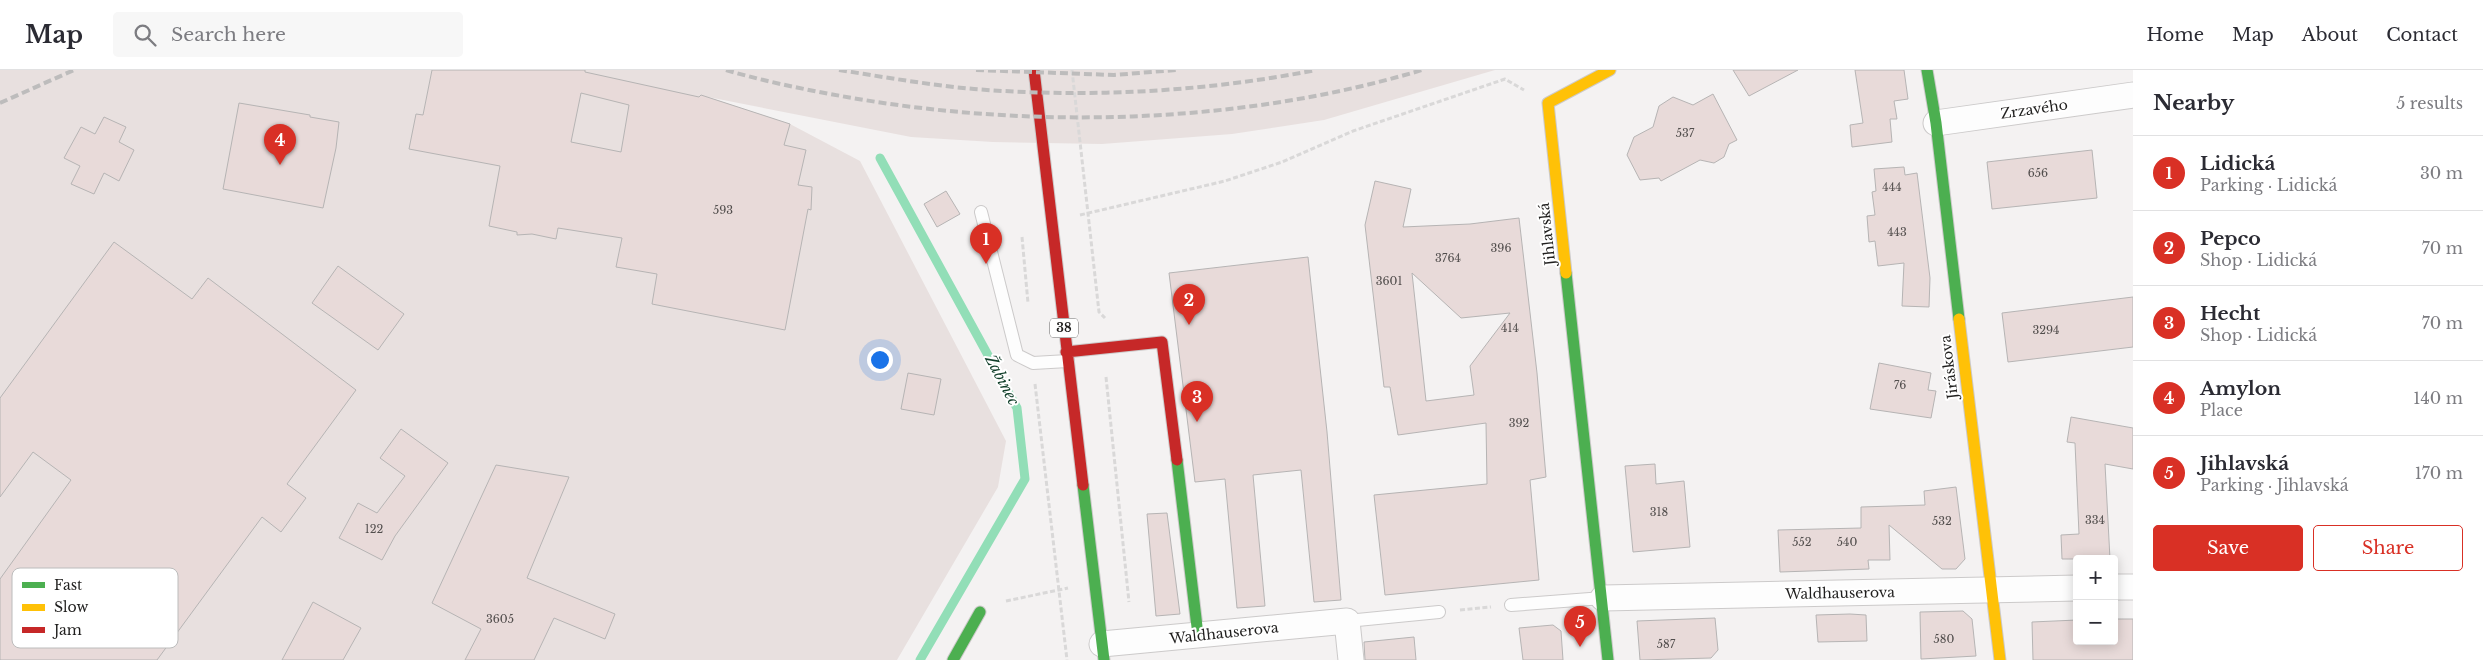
<!DOCTYPE html>
<meta charset="utf-8">
<style>
body{margin:0;font-family:"Libre Baskerville",serif;background:#f7f7f7;color:#2b2b33}
.controls{position:absolute;right:15px;bottom:15px;display:grid;overflow:hidden;border-radius:5px;box-shadow:0 2px 12px #0003}
.controls button{width:45px;height:45px;display:grid;place-items:center;padding:0;border:0;border-bottom:1px solid #e1e1e2;background:#fff;color:#2b2b33;font:25px sans-serif}
.you{position:absolute;left:879px;top:289px;width:18px;height:18px;margin:-12px;border:4px solid #fff;border-radius:50%;background:#1a73e8;box-shadow:0 0 0 8px #1a73e833}
.badge{display:grid;place-items:center;width:32px;height:32px;border-radius:50%;background:#d93025;color:#fff;font-size:16px;font-weight:700}
.pin{position:absolute;translate:-50% -41px;filter:drop-shadow(0 1px 2px #0008)}
.pin::after{content:'';position:absolute;top:26px;width:18px;height:15px;background:inherit;clip-path:polygon(0 0,100% 0,50% 100%)}
.list{margin:0;padding:0;list-style:none}
h2{display:flex;justify-content:space-between;align-items:center;height:65px;margin:0;padding:0 20px;font-size:21px}
h2 small{font-size:16px;font-weight:400;color:#7c7c81}
.list li{display:grid;grid-template-columns:32px 1fr auto;gap:15px;align-items:center;box-sizing:border-box;height:75px;padding:0 20px;border-top:1px solid #e1e1e2}
.list b{display:block;font-size:19px;white-space:nowrap}
.list p{margin:0;font-size:16px;white-space:nowrap;color:#7c7c81}
.list em{font-size:16px;font-style:normal;color:#7c7c81}
.actions{display:flex;gap:10px;padding:15px 20px}
.actions a{flex:1;padding:11px 0;border:1px solid #d93025;border-radius:5px;text-align:center;font-size:18px;color:#d93025}
.actions .main{background:#d93025;color:#fff}
.icon{flex:none;width:28px;height:28px;fill:none;stroke:currentColor;stroke-width:2;stroke-linecap:round;stroke-linejoin:round}
.map{position:relative;flex:none;width:2133px;height:590px;overflow:hidden}
header{display:flex;align-items:center;gap:30px;box-sizing:border-box;height:70px;padding:0 25px;background:#fff;border-bottom:1px solid #e1e1e2}
header strong{font-size:24px}
nav{display:flex;gap:28px;margin-inline-start:auto;font-size:18px}
.search{width:350px;height:45px;background:#f7f7f7;display:flex;align-items:center;gap:12px;box-sizing:border-box;padding:0 18px;border-radius:5px;color:#7c7c81;font-size:19px}
main{display:flex}
aside{flex:1;background:#fff}
.map>svg:first-child{display:block}
.built{fill:#e8e0df}
.lines{fill:none;stroke-linecap:round;stroke-linejoin:round}
.stream{stroke:#92deb7;stroke-width:9}
.building{fill:#e8dad9;stroke:#b6b4b4;fill-rule:evenodd}
.lane-casing{stroke:#cccaca;stroke-width:14}
.street-casing{stroke:#cccaca;stroke-width:27}
.fast-casing{stroke:#cccaca;stroke-width:13}
.slow-casing{stroke:#cccaca;stroke-width:13}
.jam-casing{stroke:#cccaca;stroke-width:13}
.path{stroke:#d9d8d8;stroke-width:3;stroke-dasharray:5 2.5;stroke-linecap:butt}
.lane{stroke:#fdfdfd;stroke-width:12}
.street{stroke:#fdfdfd;stroke-width:25}
.fast{stroke:#4caf50;stroke-width:11}
.slow{stroke:#ffc107;stroke-width:11}
.jam{stroke:#c62828;stroke-width:11}
.rail{stroke:#bdbcbc;stroke-width:4;stroke-dasharray:8 4;stroke-linecap:butt}
.labels{text-anchor:middle;stroke-width:4;stroke-linejoin:round;paint-order:stroke}
.number-label{font-size:11px;fill:#524e4d}
.shield{fill:#fff;stroke:#636262;stroke-width:1}
.shield-label{font-size:12px;font-weight:bold;fill:#201f1e}
.street-label{font-size:14px;fill:#201f1e;stroke:#fff}
.water-label{font-size:15px;font-style:italic;fill:#113f2a;stroke:#fff}
.key{fill:#fff;stroke:#bcbcbc;stroke-width:1}
.key-label{font-size:14px;fill:#201f1e}
</style>
<header>
<strong>Map</strong>
<div class="search"><svg class="icon" aria-label="search" viewBox="0 0 24 24"><circle cx="10" cy="10" r="6"/><path d="M15 15l6 6"/></svg>Search here</div>
<nav><a>Home</a><a>Map</a><a>About</a><a>Contact</a></nav>
</header>
<main>
<div class="map">
<svg width="2133" height="590" viewBox="0 0 2133 590">
<rect width="100%" height="100%" fill="#f4f2f2"/>
<path class="built" d="M 0,0 L 1495,0 L 1324,50 L 1232,64 L 1102,74 L 993,72 L 911,67 L 708,27 L 790,54 L 860,91 L 1006,371 L 998,417 L 897,590 L 0,590 Z"/>
<g class="lines">
<path class="stream" d="M 880,88 L 1017,338 L 1025,409 L 920,590"/>
</g>
<path class="building" d="M 432,0 L 585,0 L 585,2 L 699,27 L 701,25 L 790,54 L 784,75 L 806,80 L 798,115 L 812,117 L 811,140 L 808,139 L 785,260 L 652,234 L 657,204 L 616,197 L 622,168 L 558,158 L 556,169 L 532,164 L 517,165 L 517,162 L 489,156 L 500,96 L 409,79 L 416,44 L 423,45 ZM 581,23 L 629,35 L 621,82 L 571,72 Z
M 1733,0 L 1798,0 L 1749,26 Z
M 1855,0 L 1904,0 L 1908,29 L 1894,31 L 1897,49 L 1890,49 L 1892,72 L 1852,77 L 1850,55 L 1863,53 Z
M 1713,24 L 1737,70 L 1729,74 L 1724,87 L 1714,93 L 1700,90 L 1661,111 L 1659,108 L 1640,110 L 1627,85 L 1634,67 L 1653,57 L 1659,36 L 1673,27 L 1693,35 Z
M 239,33 L 310,45 L 310,47 L 339,52 L 336,78 L 323,138 L 223,119 Z
M 104,47 L 126,57 L 119,72 L 134,80 L 119,111 L 104,103 L 94,124 L 71,114 L 80,96 L 64,88 L 81,57 L 95,64 Z
M 2092,80 L 2097,128 L 1992,139 L 1987,92 Z
M 1904,97 L 1905,105 L 1917,103 L 1930,208 L 1929,237 L 1902,236 L 1904,193 L 1878,196 L 1875,171 L 1869,172 L 1867,146 L 1875,145 L 1872,122 L 1876,121 L 1874,99 Z
M 1375,111 L 1411,119 L 1403,157 L 1470,154 L 1519,148 L 1537,303 L 1546,407 L 1530,410 L 1539,510 L 1385,525 L 1374,425 L 1487,414 L 1486,353 L 1398,365 L 1390,317 L 1384,317 L 1365,155 ZM 1412,203 L 1461,248 L 1510,243 L 1470,296 L 1474,325 L 1426,331 Z
M 946,121 L 960,144 L 937,157 L 924,134 Z
M 114,172 L 192,229 L 208,208 L 356,320 L 287,414 L 306,428 L 281,462 L 262,447 L 157,590 L 0,590 L 0,509 L 71,410 L 33,382 L 0,427 L 0,328 Z
M 1308,187 L 1327,362 L 1341,530 L 1314,532 L 1301,400 L 1253,405 L 1265,536 L 1237,538 L 1225,409 L 1195,412 L 1169,203 Z
M 338,196 L 404,244 L 378,280 L 312,233 Z
M 2133,227 L 2133,277 L 2008,292 L 2002,243 Z
M 1879,293 L 1931,303 L 1928,320 L 1936,321 L 1931,348 L 1870,339 Z
M 908,303 L 941,309 L 934,345 L 901,339 Z
M 2071,347 L 2133,358 L 2133,399 L 2105,394 L 2110,489 L 2062,489 L 2061,465 L 2079,464 L 2075,373 L 2067,372 Z
M 401,359 L 448,393 L 395,466 L 382,490 L 339,468 L 358,433 L 377,443 L 405,406 L 380,388 Z
M 1655,394 L 1656,414 L 1684,411 L 1690,477 L 1633,482 L 1625,396 Z
M 496,395 L 569,407 L 527,508 L 615,544 L 605,569 L 554,548 L 534,590 L 465,590 L 481,559 L 432,533 Z
M 1956,417 L 1965,489 L 1956,499 L 1942,499 L 1889,455 L 1890,490 L 1868,490 L 1869,499 L 1780,502 L 1778,460 L 1861,458 L 1861,437 L 1925,435 L 1924,421 Z
M 1167,443 L 1180,544 L 1156,546 L 1147,444 Z
M 313,532 L 361,558 L 343,590 L 282,590 Z
M 1963,541 L 1972,549 L 1976,586 L 1921,589 L 1920,542 Z
M 1850,544 L 1866,545 L 1867,571 L 1818,572 L 1816,545 Z
M 1715,548 L 1718,580 L 1711,588 L 1640,590 L 1637,551 Z
M 2114,549 L 2133,549 L 2133,590 L 2033,590 L 2032,552 L 2077,550 L 2077,571 L 2114,571 Z
M 1553,555 L 1561,561 L 1563,590 L 1523,590 L 1519,558 Z
M 1414,567 L 1416,590 L 1365,590 L 1364,572 Z"/>
<g class="lines">
<defs>
<path id="lane" d="M 981,142 L 1017,285 L 1033,293 L 1068,291
M 1511,535 L 1603,528
M 1347,551 L 1439,542"/>
<path id="street" d="M 1936,53 L 2133,25
M 2114,517 L 2133,517
M 1603,528 L 2077,518
M 1102,574 L 1347,551 L 1351,590"/>
<path id="fast" d="M 1927,0 L 1936,53 L 1959,249
M 1566,203 L 1608,590
M 1177,390 L 1198,565
M 1083,415 L 1104,590
M 953,590 L 980,542"/>
<path id="slow" d="M 1566,203 L 1548,33 L 1610,0
M 1959,249 L 2000,590"/>
<path id="jam" d="M 1034,0 L 1083,415
M 1066,282 L 1162,272 L 1177,390"/>
</defs>
<use href="#lane" class="lane-casing"/>
<use href="#street" class="street-casing"/>
<use href="#fast" class="fast-casing"/>
<use href="#slow" class="slow-casing"/>
<use href="#jam" class="jam-casing"/>
<path class="path" d="M 1072,0 L 1099,242 L 1105,248
M 1080,145 L 1225,111 L 1282,92 L 1353,61 L 1505,9 L 1524,20
M 1022,167 L 1028,233
M 1106,307 L 1129,532
M 1035,314 L 1067,590
M 1006,531 L 1068,518
M 1460,540 L 1491,537"/>
<use href="#lane" class="lane"/>
<use href="#street" class="street"/>
<use href="#fast" class="fast"/>
<use href="#slow" class="slow"/>
<use href="#jam" class="jam"/>
<path class="rail" d="M 726,0 C 763,11 802,19 841,26 C 1028,60 1239,55 1422,0
M 839,0 C 884,7 929,15 974,19 C 1088,28 1204,22 1316,0
M 976,0 L 1114,5 L 1176,0
M 0,33 L 74,0"/>
</g>
<g class="labels">
<g class="number-label">
<text x="1685" y="67">537</text>
<text x="2038" y="107">656</text>
<text x="1892" y="121">444</text>
<text x="723" y="144">593</text>
<text x="1897" y="166">443</text>
<text x="1501" y="182">396</text>
<text x="1448" y="192">3764</text>
<text x="1389" y="215">3601</text>
<text x="1510" y="262">414</text>
<text x="2046" y="264">3294</text>
<text x="1900" y="319">76</text>
<text x="1519" y="357">392</text>
<text x="1659" y="446">318</text>
<text x="2095" y="454">334</text>
<text x="1942" y="455">532</text>
<text x="374" y="463">122</text>
<text x="1802" y="476">552</text>
<text x="1847" y="476">540</text>
<text x="500" y="553">3605</text>
<text x="1944" y="573">580</text>
<text x="1666" y="578">587</text>
</g>
<rect class="shield" x="1050" y="248.5" width="28" height="19" rx="4"/>
<g class="shield-label">
<text x="1064" y="262">38</text>
</g>
<g class="street-label">
<text transform="translate(2034 39) rotate(-8)" y="5">Zrzavého</text>
<text transform="translate(1547 164) rotate(-96)" y="5">Jihlavská</text>
<text transform="translate(1949 297) rotate(-97)" y="5">Jiráskova</text>
<text transform="translate(1840 523) rotate(-1)" y="5">Waldhauserova</text>
<text transform="translate(1224 563) rotate(-6)" y="5">Waldhauserova</text>
</g>
<g class="water-label">
<text transform="translate(1002 310) rotate(62)" y="5">Žabinec</text>
</g>
</g>
<rect x="12" y="498" width="166" height="80" rx="8" class="key"/>
<rect x="22" y="512" width="23" height="6" fill="#4caf50"/>
<rect x="22" y="534" width="23" height="7" fill="#ffc107"/>
<rect x="22" y="557" width="23" height="6" fill="#c62828"/>
<g class="key-label">
<text x="54" y="520">Fast</text>
<text x="54" y="542">Slow</text>
<text x="54" y="565">Jam</text>
</g>
</svg>
<div class="controls">
<button>+</button>
<button>−</button>
</div>
<div class="you"></div>
<div class="pin badge" style="left:986px;top:194px">1</div>
<div class="pin badge" style="left:1189px;top:255px">2</div>
<div class="pin badge" style="left:1197px;top:352px">3</div>
<div class="pin badge" style="left:280px;top:95px">4</div>
<div class="pin badge" style="left:1580px;top:577px">5</div>
</div>
<aside>
<h2>Nearby<small>5 results</small></h2>
<ul class="list">
<li><span class="badge">1</span><div><b>Lidická</b><p>Parking · Lidická</p></div><em>30 m</em></li>
<li><span class="badge">2</span><div><b>Pepco</b><p>Shop · Lidická</p></div><em>70 m</em></li>
<li><span class="badge">3</span><div><b>Hecht</b><p>Shop · Lidická</p></div><em>70 m</em></li>
<li><span class="badge">4</span><div><b>Amylon</b><p>Place</p></div><em>140 m</em></li>
<li><span class="badge">5</span><div><b>Jihlavská</b><p>Parking · Jihlavská</p></div><em>170 m</em></li>
</ul>
<div class="actions"><a class="main">Save</a><a>Share</a></div>
</aside>
</main>
